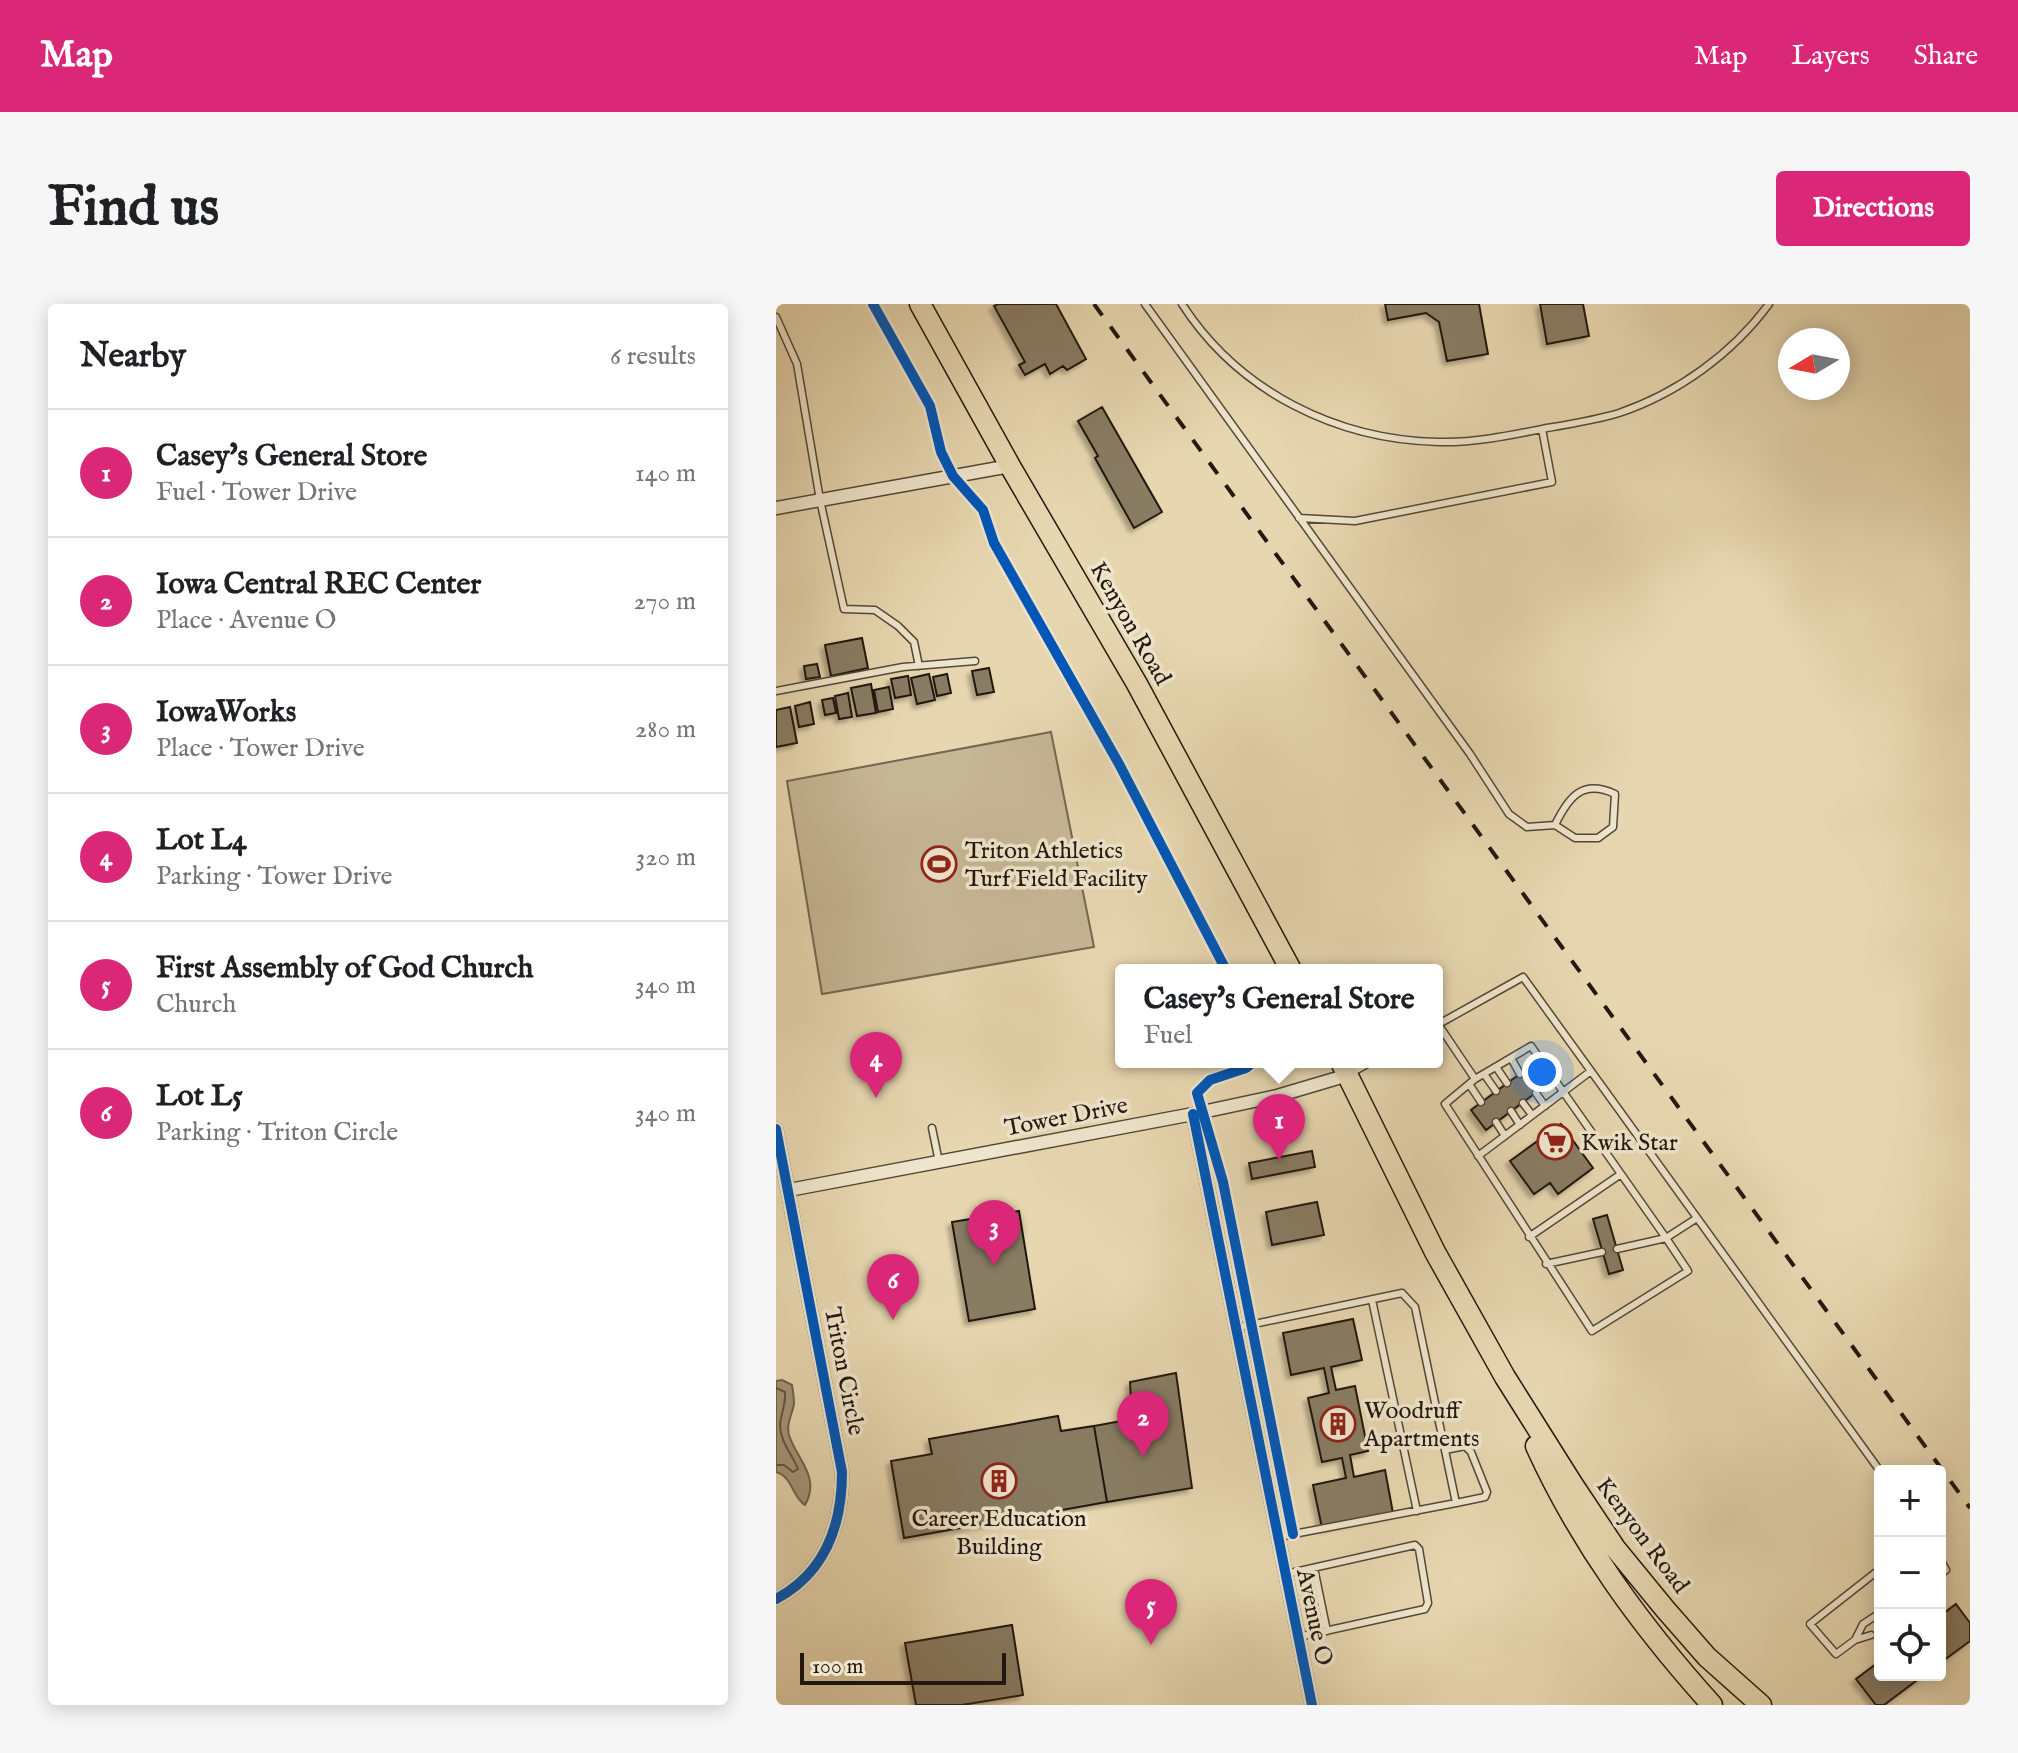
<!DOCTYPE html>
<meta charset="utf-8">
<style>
body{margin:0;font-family:"IM FELL English",serif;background:#f6f6f6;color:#202124}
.controls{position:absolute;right:24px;bottom:24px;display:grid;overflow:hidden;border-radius:8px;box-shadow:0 4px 20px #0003}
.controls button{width:72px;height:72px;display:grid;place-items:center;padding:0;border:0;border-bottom:2px solid #e0e0e0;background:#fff;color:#202124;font:40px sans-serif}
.compass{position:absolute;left:1002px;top:24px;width:72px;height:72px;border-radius:50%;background:#fff;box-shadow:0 4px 20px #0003;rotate:260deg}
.scale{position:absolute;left:24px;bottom:20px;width:206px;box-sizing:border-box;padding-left:8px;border:4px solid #22180f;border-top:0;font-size:22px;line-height:28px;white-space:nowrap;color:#22180f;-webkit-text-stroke:6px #efe5cc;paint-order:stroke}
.you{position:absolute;left:766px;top:768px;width:28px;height:28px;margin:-20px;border:6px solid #fff;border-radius:50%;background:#1a73e8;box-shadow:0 0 0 12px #1a73e833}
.badge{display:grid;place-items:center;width:52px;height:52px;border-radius:50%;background:#db2777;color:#fff;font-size:26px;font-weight:700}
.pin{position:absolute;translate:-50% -66px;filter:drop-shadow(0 2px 4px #0008)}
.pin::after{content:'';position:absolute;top:42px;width:28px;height:24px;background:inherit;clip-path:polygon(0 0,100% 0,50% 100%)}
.popup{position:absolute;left:339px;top:660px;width:328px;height:104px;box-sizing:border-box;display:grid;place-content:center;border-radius:8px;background:#fff;filter:drop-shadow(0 2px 6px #0005);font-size:26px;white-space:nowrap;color:#757577}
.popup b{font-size:30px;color:#202124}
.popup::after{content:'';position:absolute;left:50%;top:100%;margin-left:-16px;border:16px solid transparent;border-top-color:#fff}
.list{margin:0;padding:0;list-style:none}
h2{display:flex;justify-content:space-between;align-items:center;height:104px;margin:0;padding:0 32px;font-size:34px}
h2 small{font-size:26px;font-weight:400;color:#757577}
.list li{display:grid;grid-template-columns:52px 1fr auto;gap:24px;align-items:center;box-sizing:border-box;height:128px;padding:0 32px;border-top:2px solid #e0e0e0}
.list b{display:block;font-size:30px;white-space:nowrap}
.list p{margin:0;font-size:26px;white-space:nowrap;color:#757577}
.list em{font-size:26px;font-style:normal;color:#757577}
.icon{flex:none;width:44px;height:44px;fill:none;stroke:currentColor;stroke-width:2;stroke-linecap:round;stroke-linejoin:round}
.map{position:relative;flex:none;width:1194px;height:1401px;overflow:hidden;border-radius:8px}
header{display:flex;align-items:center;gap:48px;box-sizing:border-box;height:112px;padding:0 40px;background:#db2777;color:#fff}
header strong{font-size:38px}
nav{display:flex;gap:44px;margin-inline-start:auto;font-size:28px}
.intro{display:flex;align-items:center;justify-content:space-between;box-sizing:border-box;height:192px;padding:0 48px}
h1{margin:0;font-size:56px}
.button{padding:20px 36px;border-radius:8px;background:#db2777;color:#fff;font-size:28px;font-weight:700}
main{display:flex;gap:48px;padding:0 48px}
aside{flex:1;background:#fff;border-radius:8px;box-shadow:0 4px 20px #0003}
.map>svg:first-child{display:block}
.green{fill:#c6b795;stroke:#746852;stroke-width:2}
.water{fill:#a49679;stroke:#70644f;stroke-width:2}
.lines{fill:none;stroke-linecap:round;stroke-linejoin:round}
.shore{stroke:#635744;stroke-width:2}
.building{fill:#887b63;stroke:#22180f;stroke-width:2;filter:url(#shadow)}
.lane-casing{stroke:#534837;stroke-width:9}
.street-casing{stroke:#534837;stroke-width:15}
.primary-casing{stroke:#22180f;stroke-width:23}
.lane{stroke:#efe5cc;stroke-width:6}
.street{stroke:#efe5cc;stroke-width:12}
.primary{stroke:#e7d7b0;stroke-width:20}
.rail{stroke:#22180f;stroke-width:4;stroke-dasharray:14 14;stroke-linecap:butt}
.cycleway-casing{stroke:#efe5cc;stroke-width:15}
.cycleway{stroke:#0057b8;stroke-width:10}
.labels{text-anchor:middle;stroke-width:7;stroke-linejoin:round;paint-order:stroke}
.street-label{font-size:24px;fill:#22180f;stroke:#efe5cc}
.poi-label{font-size:24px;fill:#22180f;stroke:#efe5cc;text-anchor:start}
</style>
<header>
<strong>Map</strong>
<nav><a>Map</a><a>Layers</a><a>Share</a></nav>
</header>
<div class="intro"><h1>Find us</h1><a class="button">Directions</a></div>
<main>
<aside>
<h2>Nearby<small>6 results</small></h2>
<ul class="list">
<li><span class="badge">1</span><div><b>Casey's General Store</b><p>Fuel · Tower Drive</p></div><em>140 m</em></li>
<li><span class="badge">2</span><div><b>Iowa Central REC Center</b><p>Place · Avenue O</p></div><em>270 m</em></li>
<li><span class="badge">3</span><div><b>IowaWorks</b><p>Place · Tower Drive</p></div><em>280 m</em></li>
<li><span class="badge">4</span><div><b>Lot L4</b><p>Parking · Tower Drive</p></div><em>320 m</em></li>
<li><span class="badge">5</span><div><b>First Assembly of God Church</b><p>Church</p></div><em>340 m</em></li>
<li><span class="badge">6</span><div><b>Lot L5</b><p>Parking · Triton Circle</p></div><em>340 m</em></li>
</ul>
</aside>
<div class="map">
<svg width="1194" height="1401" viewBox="0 0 1194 1401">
<defs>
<filter id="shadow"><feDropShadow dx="-4" dy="4" stdDeviation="2" flood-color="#0004"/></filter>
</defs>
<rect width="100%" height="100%" fill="#e7d7b0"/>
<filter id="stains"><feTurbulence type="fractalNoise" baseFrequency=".0025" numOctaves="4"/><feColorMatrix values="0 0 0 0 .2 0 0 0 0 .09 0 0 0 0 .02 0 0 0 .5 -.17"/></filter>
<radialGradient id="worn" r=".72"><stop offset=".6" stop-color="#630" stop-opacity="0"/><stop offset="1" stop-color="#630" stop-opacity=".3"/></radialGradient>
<path class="green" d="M 275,428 L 318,643 L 46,690 L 11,477 Z"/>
<path class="water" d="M 6,1076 L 16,1081 C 17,1087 18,1094 18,1100 C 16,1111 10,1120 13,1131 C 21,1156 45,1173 29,1201 C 16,1193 17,1173 0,1168 L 0,1077 Z"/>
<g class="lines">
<path class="shore" d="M 0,1084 L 9,1088 C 10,1100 5,1109 4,1121 C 4,1138 16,1150 22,1165 L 17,1168 L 8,1161 L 0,1161"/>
</g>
<path class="building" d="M 222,0 L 280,0 L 310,55 L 291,66 L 287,62 L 274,70 L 269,60 L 249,71 L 243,61 L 249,58 L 218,2 Z
M 609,0 L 703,0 L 712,50 L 671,57 L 663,18 L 650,9 L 612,16 Z
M 764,0 L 807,0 L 813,32 L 771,40 Z
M 326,103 L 386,208 L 358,224 L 319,154 L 322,152 L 302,117 Z
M 86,334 L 92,364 L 55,372 L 49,341 Z
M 41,360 L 44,373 L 30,375 L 28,362 Z
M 213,364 L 218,388 L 201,391 L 196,367 Z
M 153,370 L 159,396 L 141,400 L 135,374 Z
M 171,370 L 175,389 L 161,392 L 157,373 Z
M 132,372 L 135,391 L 119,394 L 115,375 Z
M 95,380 L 100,409 L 81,412 L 75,384 Z
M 113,383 L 117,405 L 102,408 L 98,386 Z
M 72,389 L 76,413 L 63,415 L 59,392 Z
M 57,394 L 60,409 L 49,411 L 46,396 Z
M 34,398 L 38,420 L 23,423 L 19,402 Z
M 14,403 L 21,439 L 0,443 L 0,406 Z
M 756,761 L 770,781 L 710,826 L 695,806 Z
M 785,820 L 817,864 L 782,890 L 774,879 L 758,890 L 734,857 Z
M 536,847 L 539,863 L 476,875 L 473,859 Z
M 541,898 L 548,931 L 496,941 L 490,908 Z
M 243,907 L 259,1005 L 193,1017 L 176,918 Z
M 831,911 L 847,966 L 833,970 L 817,915 Z
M 577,1015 L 586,1056 L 555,1063 L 560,1086 L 579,1082 L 592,1147 L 574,1151 L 578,1173 L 609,1166 L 617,1209 L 546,1224 L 537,1181 L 570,1174 L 566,1154 L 546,1158 L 532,1094 L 553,1089 L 548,1064 L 515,1071 L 507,1029 Z
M 400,1069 L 416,1184 L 331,1198 L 318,1122 L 356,1115 L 354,1078 Z
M 282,1112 L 285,1127 L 318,1122 L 331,1198 L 128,1234 L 115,1157 L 156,1150 L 153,1135 Z
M 1180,1300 L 1194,1319 L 1194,1337 L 1164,1359 L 1164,1312 Z
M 236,1321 L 247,1391 L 186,1401 L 140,1401 L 129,1339 Z
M 1104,1357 L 1104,1371 L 1148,1371 L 1108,1401 L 1100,1401 L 1080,1375 Z"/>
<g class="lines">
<defs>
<path id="lane" d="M 369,0 L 694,450 L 733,510 L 751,523 L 779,521 L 799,534 L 822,534 L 837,523 L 839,490 C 807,475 793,492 779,521
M 406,0 C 462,87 560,136 663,138 C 699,139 736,131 771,124 C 795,120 820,116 843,109 C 902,89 956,50 993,0
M 0,13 L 21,60 L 44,196 L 68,305 L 99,306 L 122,322 L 138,338 L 143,362
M 523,214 L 579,217 L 776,178 L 766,125
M 0,387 L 127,363 L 199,357
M 662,720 L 699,775 L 755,742 L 890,934 L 921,914
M 661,721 L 747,673 L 1104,1167
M 735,754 L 744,770
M 720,763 L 731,779
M 573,770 L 595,758
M 708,770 L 720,787
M 699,775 L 669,800 L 816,1027 L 912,967 L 890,934 L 841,945
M 693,780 L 705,798
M 760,789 L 769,802
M 747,799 L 756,811
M 735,807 L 744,821
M 720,818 L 729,832
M 156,824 L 163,858
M 702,852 L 815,767
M 753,933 L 845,870
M 770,960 L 826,948
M 596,996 L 641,1207
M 459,1024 L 626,989 L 639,1003 L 680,1199 L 502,1233
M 669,1146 L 689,1142 L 695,1148 L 711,1188 L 709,1193 L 680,1199
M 1164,1255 L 1170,1266 L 1164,1271
M 538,1264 L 551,1327
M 510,1270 L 639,1241 L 643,1245 L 652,1299 L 649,1305 L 522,1333
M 1095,1331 L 1079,1336 L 1060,1350 L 1034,1320 L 1104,1265
M 1079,1336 L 1087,1320 L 1104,1309"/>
<path id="street" d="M 0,204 L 234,162
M 417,810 L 536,1401
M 0,825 L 66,1168 C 66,1221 49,1269 0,1295
M 13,886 L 417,810 L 501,792 L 572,771"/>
<path id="primary" d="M 144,0 L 234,162 L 361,380 L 515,666
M 565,758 L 659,948 L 729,1073 L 797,1181 L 839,1244 L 889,1305 L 931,1353 L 985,1401
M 760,1142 C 804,1239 865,1322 936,1401"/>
</defs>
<use href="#lane" class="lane-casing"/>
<use href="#street" class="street-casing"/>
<use href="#primary" class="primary-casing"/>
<use href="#lane" class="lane"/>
<use href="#street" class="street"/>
<use href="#primary" class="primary"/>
<path class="rail" d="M 318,0 L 1194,1204"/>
<defs>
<path id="cycleway" d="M 97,0 L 154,102 L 165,148 L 177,172 L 207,206 L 218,239 L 343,460 L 450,666
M 477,758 L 470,764 L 434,776 L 421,789 L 447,878 L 517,1230
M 417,810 L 536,1401
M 0,825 L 66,1168 C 66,1221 49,1269 0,1295"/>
</defs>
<use href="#cycleway" class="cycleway-casing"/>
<use href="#cycleway" class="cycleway"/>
</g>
<defs>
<symbol id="stadium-ring" viewBox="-11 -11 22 22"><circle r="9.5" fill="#efe5cc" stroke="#8f2418" stroke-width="1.5"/><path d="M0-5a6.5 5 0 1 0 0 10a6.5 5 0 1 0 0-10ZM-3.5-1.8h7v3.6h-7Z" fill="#8f2418"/></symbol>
<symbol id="supermarket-ring" viewBox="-11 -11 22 22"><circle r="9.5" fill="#efe5cc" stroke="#8f2418" stroke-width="1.5"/><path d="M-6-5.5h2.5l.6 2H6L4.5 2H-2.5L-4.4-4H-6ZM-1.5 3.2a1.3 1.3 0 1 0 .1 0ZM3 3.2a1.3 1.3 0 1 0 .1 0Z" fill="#8f2418"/></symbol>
<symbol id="building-ring" viewBox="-11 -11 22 22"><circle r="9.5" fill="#efe5cc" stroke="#8f2418" stroke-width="1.5"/><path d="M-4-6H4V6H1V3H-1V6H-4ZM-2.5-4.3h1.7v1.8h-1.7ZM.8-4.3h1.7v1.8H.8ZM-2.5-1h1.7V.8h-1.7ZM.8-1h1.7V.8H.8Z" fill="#8f2418"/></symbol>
</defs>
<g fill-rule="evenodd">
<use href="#stadium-ring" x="143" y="540" width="40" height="40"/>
<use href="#supermarket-ring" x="759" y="818" width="40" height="40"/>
<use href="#building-ring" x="542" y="1100" width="40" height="40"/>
<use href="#building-ring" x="203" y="1157" width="40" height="40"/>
</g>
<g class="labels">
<g class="street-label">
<text transform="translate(355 319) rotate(60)" y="8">Kenyon Road</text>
<text transform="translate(290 812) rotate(-11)" y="8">Tower Drive</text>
<text transform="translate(69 1067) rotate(79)" y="8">Triton Circle</text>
<text transform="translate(867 1231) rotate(53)" y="8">Kenyon Road</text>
<text transform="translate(539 1313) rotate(78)" y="8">Avenue O</text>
</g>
<g class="poi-label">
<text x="189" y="554">Triton Athletics<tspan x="189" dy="28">Turf Field Facility</tspan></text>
<text x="805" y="846">Kwik Star</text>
<text x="588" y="1114">Woodruff<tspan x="588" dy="28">Apartments</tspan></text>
<text x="223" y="1222" text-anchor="middle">Career Education<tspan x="223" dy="28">Building</tspan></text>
</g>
</g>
<rect width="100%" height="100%" filter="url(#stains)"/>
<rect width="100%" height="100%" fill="url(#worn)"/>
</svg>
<div class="controls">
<button>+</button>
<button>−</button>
<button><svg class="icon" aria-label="locate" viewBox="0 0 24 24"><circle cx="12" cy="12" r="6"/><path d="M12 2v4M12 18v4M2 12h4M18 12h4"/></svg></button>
</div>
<svg class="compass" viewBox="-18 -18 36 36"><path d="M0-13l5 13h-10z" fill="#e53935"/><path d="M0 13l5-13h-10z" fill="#757577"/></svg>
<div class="scale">100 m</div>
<div class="you"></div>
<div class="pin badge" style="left:503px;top:856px">1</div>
<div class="popup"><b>Casey's General Store</b>Fuel</div>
<div class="pin badge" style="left:367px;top:1153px">2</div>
<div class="pin badge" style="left:218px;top:962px">3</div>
<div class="pin badge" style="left:100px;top:794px">4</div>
<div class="pin badge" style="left:375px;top:1341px">5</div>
<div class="pin badge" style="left:117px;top:1016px">6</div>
</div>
</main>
